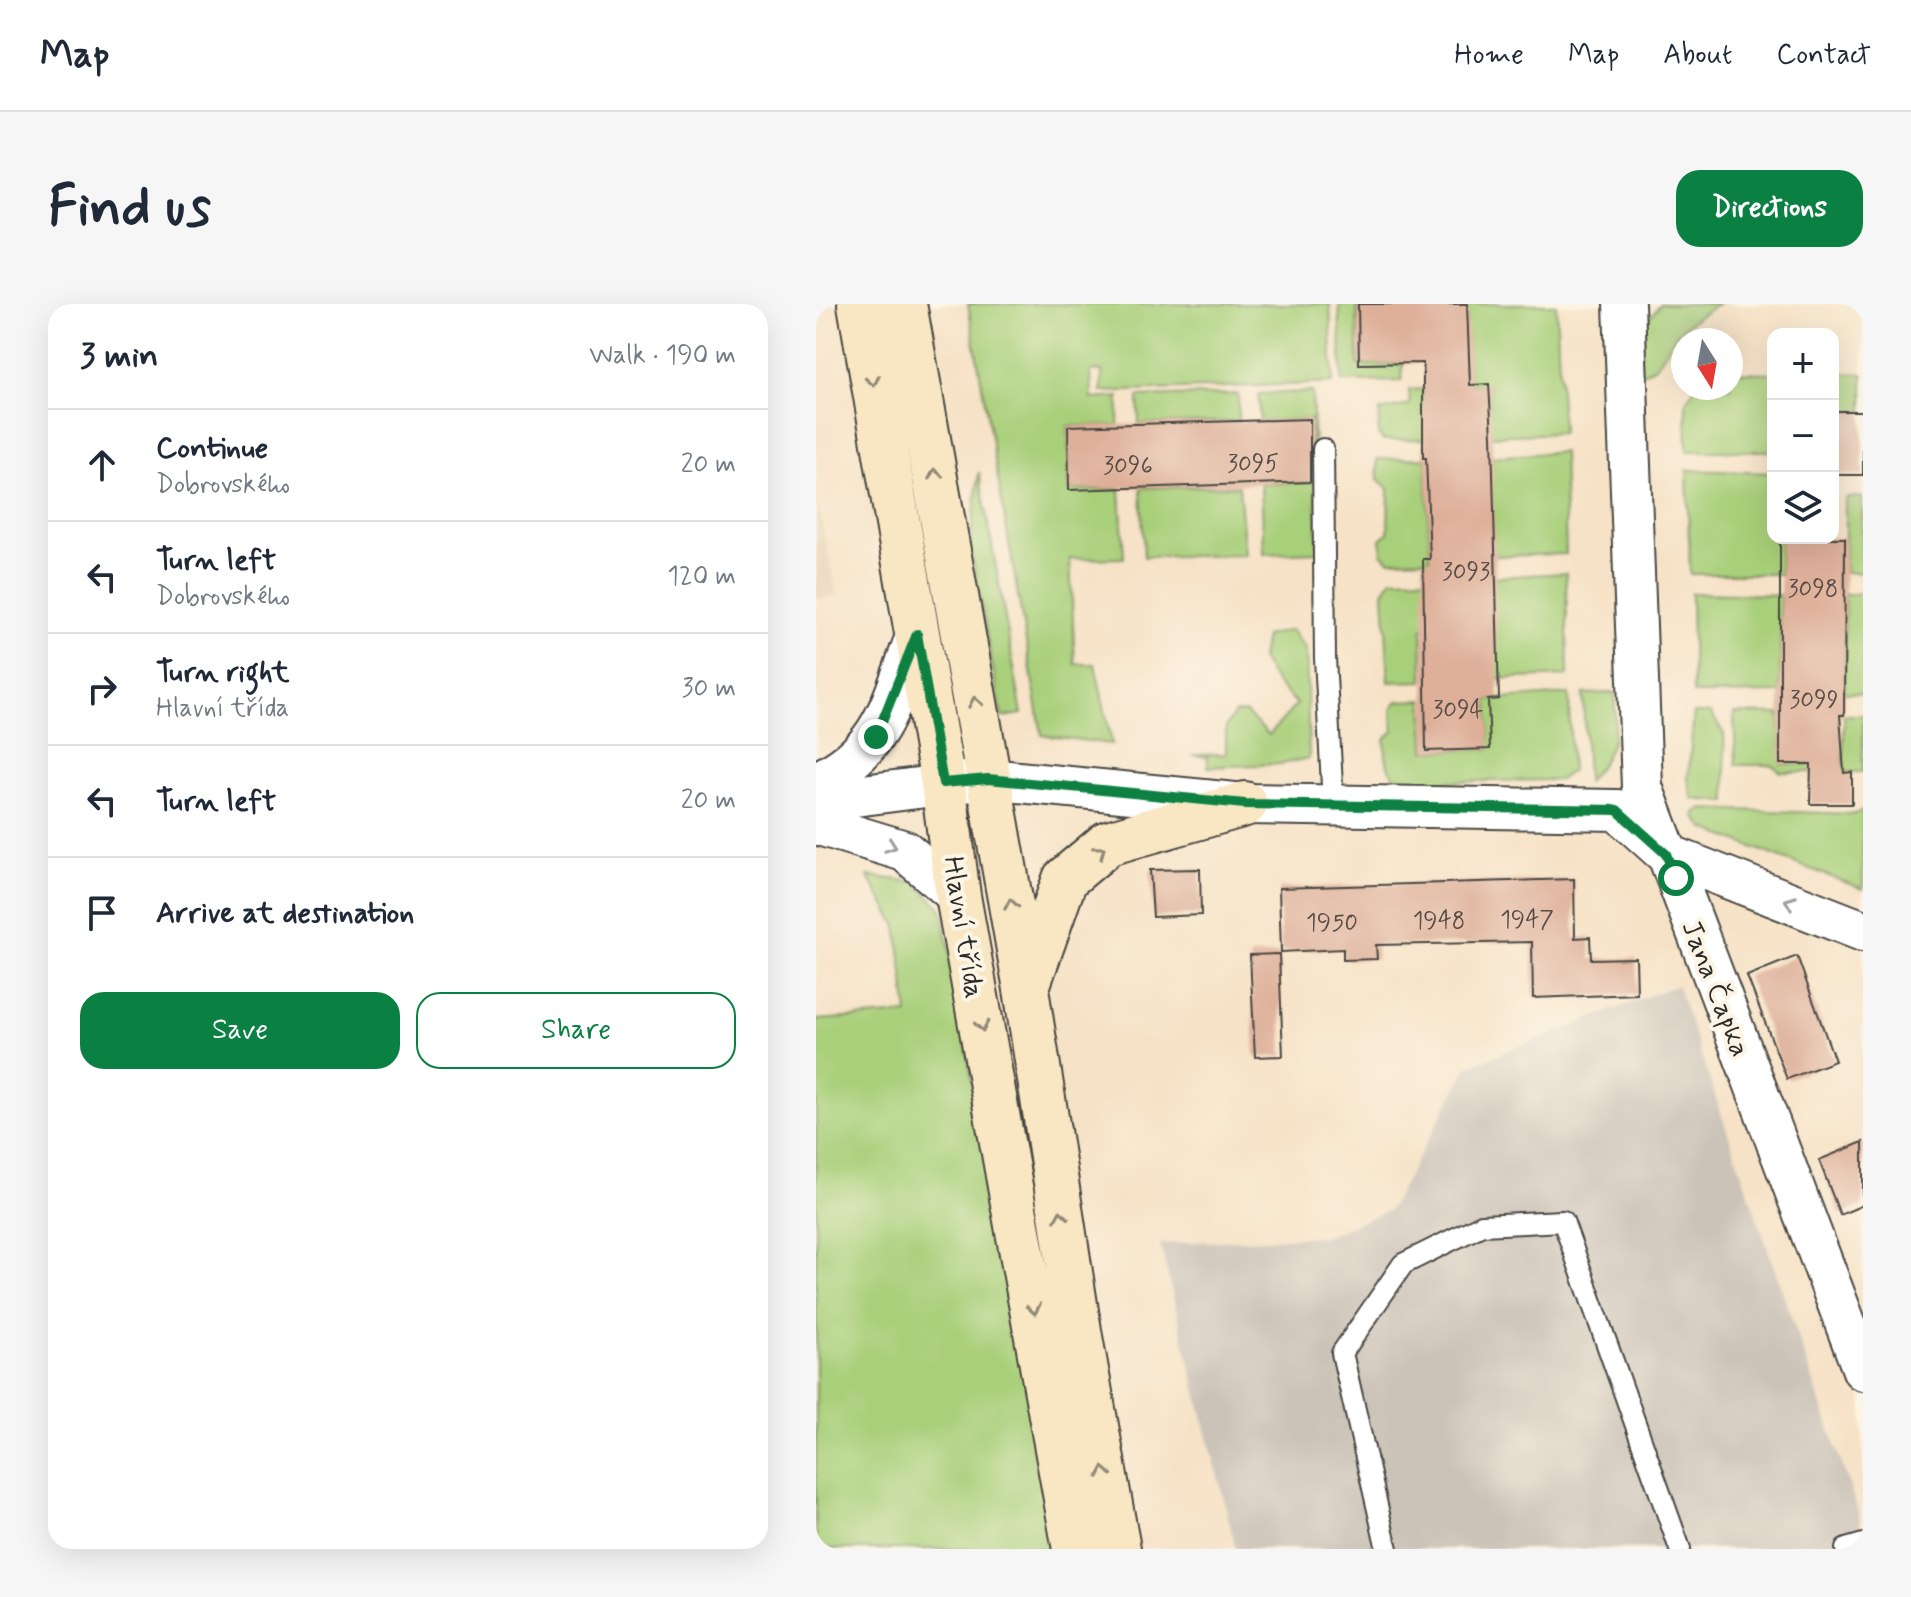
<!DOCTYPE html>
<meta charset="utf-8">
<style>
body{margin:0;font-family:Mynerve,sans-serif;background:#f6f6f7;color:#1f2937}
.controls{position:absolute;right:24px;top:24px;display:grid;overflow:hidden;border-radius:16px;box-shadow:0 8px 32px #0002}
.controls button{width:72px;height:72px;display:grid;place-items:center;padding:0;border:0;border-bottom:2px solid #e0e1e3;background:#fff;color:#1f2937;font:40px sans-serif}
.compass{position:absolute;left:855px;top:24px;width:72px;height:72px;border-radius:50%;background:#fff;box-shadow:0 8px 32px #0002;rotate:169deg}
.stop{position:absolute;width:24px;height:24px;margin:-18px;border:6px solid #0b8043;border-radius:50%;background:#fff}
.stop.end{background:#0b8043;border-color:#fff;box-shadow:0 2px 8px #0008}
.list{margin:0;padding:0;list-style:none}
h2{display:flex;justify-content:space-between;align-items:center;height:104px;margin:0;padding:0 32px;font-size:34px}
h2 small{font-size:26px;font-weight:400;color:#747a83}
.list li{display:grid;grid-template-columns:52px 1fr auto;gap:24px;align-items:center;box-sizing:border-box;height:112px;padding:0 32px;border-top:2px solid #e0e1e3}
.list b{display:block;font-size:30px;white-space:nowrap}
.list p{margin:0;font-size:26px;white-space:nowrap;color:#747a83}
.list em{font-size:26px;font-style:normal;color:#747a83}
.actions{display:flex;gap:16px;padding:24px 32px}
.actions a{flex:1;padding:18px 0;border:2px solid #0b8043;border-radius:24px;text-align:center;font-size:28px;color:#0b8043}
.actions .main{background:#0b8043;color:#fff}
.icon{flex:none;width:44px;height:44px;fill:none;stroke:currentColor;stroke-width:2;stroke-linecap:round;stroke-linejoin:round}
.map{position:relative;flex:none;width:1047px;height:1245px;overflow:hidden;border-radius:24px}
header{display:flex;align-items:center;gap:48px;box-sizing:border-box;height:112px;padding:0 40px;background:#fff;border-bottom:2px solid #e0e1e3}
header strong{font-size:38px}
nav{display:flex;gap:44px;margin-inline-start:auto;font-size:28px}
.intro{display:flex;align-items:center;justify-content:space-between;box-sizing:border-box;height:192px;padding:0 48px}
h1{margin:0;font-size:56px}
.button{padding:20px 36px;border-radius:24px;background:#0b8043;color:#fff;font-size:28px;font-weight:700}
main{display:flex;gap:48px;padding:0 48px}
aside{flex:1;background:#fff;border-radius:24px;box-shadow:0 8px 32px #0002}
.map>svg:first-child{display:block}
.built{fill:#e8d4b7}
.industrial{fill:#cbc2b8}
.green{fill:#a8cf79;stroke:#6a7d52;stroke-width:2}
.building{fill:#deb09a}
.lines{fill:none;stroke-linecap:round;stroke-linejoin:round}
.service-casing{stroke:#494642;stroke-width:24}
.minor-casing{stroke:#494642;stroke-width:44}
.secondary-casing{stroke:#494642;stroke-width:48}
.service{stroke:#fff;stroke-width:20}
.minor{stroke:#fff;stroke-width:40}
.secondary{stroke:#f9e7c3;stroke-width:44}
.oneway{stroke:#928977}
.oneway2{stroke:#a0a0a0}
.route{stroke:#0b8043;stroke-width:10}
.labels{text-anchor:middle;stroke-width:8;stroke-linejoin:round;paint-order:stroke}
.number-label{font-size:24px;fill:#584c47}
.street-label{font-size:28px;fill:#2b2b2b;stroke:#fcf5e5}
</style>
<header>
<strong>Map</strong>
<nav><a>Home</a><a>Map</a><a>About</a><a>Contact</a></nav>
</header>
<div class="intro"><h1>Find us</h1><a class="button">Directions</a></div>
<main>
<aside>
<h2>3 min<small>Walk · 190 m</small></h2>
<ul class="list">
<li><svg class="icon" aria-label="ahead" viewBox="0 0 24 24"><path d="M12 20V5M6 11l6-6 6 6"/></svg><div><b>Continue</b><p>Dobrovského</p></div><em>20 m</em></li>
<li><svg class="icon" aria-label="left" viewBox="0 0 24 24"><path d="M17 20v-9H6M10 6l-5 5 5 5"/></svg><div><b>Turn left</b><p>Dobrovského</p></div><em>120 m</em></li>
<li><svg class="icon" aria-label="right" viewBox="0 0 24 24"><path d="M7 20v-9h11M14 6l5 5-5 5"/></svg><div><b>Turn right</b><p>Hlavní třída</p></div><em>30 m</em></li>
<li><svg class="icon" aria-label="left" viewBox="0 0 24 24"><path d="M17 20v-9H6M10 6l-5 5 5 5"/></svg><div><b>Turn left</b></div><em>20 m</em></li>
<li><svg class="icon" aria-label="arrive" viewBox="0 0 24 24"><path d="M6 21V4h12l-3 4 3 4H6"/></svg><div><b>Arrive at destination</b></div></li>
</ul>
<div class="actions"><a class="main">Save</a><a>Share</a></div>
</aside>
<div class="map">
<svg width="1047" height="1245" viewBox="0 0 1047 1245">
<rect width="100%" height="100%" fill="#fcf5e5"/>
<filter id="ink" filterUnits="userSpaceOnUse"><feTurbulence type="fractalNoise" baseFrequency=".0125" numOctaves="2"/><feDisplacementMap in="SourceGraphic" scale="16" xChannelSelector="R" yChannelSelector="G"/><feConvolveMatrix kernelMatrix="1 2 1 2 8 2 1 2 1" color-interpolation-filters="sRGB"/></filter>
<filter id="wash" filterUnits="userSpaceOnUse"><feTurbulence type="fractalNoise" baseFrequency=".006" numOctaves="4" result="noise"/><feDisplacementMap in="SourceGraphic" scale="32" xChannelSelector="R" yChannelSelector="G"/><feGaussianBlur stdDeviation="1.8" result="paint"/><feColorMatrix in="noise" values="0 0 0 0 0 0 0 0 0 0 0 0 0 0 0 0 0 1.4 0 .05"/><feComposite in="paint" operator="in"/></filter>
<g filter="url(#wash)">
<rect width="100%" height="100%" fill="#f6e2c6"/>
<path class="built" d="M 0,191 L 21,291 L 0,295 Z"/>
<path class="industrial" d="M 861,681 L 1043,1210 L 1047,1245 L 420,1245 L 344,940 L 510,932 L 573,906 L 653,762 Z"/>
<path class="green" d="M 152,0 L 514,0 L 517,79 L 286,88 L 286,67 L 275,67 L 276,95 L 303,93 L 302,121 L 252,122 L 253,186 L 304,185 L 308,254 L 254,255 L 259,360 L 279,360 L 296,440 L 226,431 Z
M 523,0 L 544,0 L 541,1 L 542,61 L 587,60 L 586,77 L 526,78 Z
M 650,0 L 740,0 L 746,129 L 674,132 L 673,81 L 653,81 Z
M 844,0 L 902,0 C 889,9 870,18 861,30 C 847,48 847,63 823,70 L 827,21 Z
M 915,68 L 957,69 L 957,147 L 871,147 L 870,97 L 879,84 L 915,84 Z
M 1017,69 L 1047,70 L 1047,107 L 1029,107 L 1029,97 L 1017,97 Z
M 607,85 L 610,135 L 567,136 L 562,130 L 564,107 L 594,101 L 593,86 Z
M 496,88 L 502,248 L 448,250 L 445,180 L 497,178 L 494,115 L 444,117 L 442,90 Z
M 422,90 L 422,117 L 323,120 L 322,93 Z
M 747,148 L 750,250 L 678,252 L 675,153 Z
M 610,154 L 614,255 L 573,256 L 566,249 L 565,235 L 572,229 L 573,185 L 562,175 L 561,155 Z
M 871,166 L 957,169 L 957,234 L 964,234 L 964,270 L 874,270 Z
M 163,168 L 206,410 L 186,413 L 154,242 Z
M 423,182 L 429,251 L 328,253 L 325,184 Z
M 1046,193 L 1047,269 L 1029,268 L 1029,194 Z
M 750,269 L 752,372 L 672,375 L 679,273 Z
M 614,274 L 616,324 L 606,325 L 607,377 L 573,378 L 568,288 L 576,275 Z
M 875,289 L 964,291 L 964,389 L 877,390 Z
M 1029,290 L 1047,290 L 1047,389 L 1028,389 Z
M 475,326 L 490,346 L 493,454 L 466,460 L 392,463 L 392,453 L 377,451 L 410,450 L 410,422 L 419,409 L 430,409 L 453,431 L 481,400 L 460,379 L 445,355 L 449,332 Z
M 798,389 C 802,429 798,447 771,478 L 767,390 Z
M 753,390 L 755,467 L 743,476 L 589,478 C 569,473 570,452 569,435 L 578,427 L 576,404 L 582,397 L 607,396 L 609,447 L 673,445 L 672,396 Z
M 878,409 L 895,409 L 908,430 L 911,498 L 877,495 L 872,475 Z
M 918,409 L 964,410 L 965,460 L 1028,461 L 1028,411 L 1047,411 L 1047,468 L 965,468 L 956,461 L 920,461 Z
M 886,505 L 1039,510 L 1047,506 L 1047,585 L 889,525 L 879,513 L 880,508 Z
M 52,572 L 99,578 L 126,605 L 239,1245 L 0,1245 L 0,716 L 92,710 L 81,622 Z"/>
<g id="blocks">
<path class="building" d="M 542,0 L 651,0 L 654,81 L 673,80 L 676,132 L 683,395 L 672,396 L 674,445 L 610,447 L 607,255 L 614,255 L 610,154 L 607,154 L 607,59 L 543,60 Z
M 1017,107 L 1047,107 L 1047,171 L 1017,171 Z
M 494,115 L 494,178 L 253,186 L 252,122 Z
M 964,234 L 1029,234 L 1028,411 L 1024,411 L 1028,469 L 1036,468 L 1036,500 L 994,500 L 995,460 L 964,460 Z
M 384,565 L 385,611 L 337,613 L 334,566 Z
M 758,575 L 759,634 L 774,633 L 775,655 L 820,654 L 821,690 L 717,694 L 716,638 L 560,641 L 561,655 L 527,656 L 527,645 L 465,648 L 463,584 Z
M 463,650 L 467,752 L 439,753 L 434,651 Z
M 981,652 L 1019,757 L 971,775 L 931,672 Z
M 1047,838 L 1047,901 L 1024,911 L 1003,856 Z"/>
</g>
</g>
<g filter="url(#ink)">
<use href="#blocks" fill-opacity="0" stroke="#494642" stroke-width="2"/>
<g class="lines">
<defs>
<path id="service" d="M 507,145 L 509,354 L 517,500
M 571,1245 L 526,1049 L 587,960 L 666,921 L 747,917 L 864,1245
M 1030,1245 L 1047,1240"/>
<path id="minor" d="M 808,0 L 826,483 L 1047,1066
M 0,478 C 70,446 75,396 101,330
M 0,497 L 172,475 L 429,500 L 801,506 L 850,550 L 1047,627
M 0,520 L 89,547 L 142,592"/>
<path id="secondary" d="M 44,0 L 127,479 L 142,592 L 259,1245
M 88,0 L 210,685 L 264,1033 L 302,1245
M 211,683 L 249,575 L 292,539 L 429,500"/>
</defs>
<use href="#service" class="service-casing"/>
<use href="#minor" class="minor-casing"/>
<use href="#secondary" class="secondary-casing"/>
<use href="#service" class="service"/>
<use href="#minor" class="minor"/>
<use href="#secondary" class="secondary"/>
</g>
<defs><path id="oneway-chevron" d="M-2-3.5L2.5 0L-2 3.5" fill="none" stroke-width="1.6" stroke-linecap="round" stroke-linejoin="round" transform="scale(2)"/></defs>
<g class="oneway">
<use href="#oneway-chevron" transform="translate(57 77) rotate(80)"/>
<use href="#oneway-chevron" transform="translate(119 170) rotate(-100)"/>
<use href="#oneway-chevron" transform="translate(159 398) rotate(-100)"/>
<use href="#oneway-chevron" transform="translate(284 547) rotate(-37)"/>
<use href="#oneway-chevron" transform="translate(195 600) rotate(-100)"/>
<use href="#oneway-chevron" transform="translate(166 722) rotate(80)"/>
<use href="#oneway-chevron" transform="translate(245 912) rotate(-99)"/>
<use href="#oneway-chevron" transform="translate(218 1005) rotate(80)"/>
<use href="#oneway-chevron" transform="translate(288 1168) rotate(-100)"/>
</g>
<g class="oneway2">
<use href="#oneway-chevron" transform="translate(75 542) rotate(20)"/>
<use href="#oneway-chevron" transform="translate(974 598) rotate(-159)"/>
</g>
</g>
<g class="lines" filter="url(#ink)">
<path class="route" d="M 60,433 L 101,330 L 127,479 L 172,475 L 429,500 L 801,506 L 850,550 L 860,574"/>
</g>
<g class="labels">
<g class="number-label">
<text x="437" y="167">3095</text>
<text x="312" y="169">3096</text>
<text x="650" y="275">3093</text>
<text x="997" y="292">3098</text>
<text x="998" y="403">3099</text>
<text x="642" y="413">3094</text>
<text x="711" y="623">1947</text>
<text x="623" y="624">1948</text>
<text x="516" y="626">1950</text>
</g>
<g class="street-label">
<text transform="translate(149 623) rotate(81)" y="10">Hlavní třída</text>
<text transform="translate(901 684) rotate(69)" y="10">Jana Čapka</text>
</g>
</g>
</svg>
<div class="controls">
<button>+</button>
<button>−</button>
<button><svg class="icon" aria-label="layers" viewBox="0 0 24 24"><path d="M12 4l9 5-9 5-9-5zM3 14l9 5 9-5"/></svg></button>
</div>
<svg class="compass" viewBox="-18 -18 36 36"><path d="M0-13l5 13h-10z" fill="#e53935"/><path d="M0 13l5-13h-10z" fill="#747a83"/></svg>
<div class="stop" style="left:860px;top:574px"></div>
<div class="stop end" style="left:60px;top:433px"></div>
</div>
</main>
